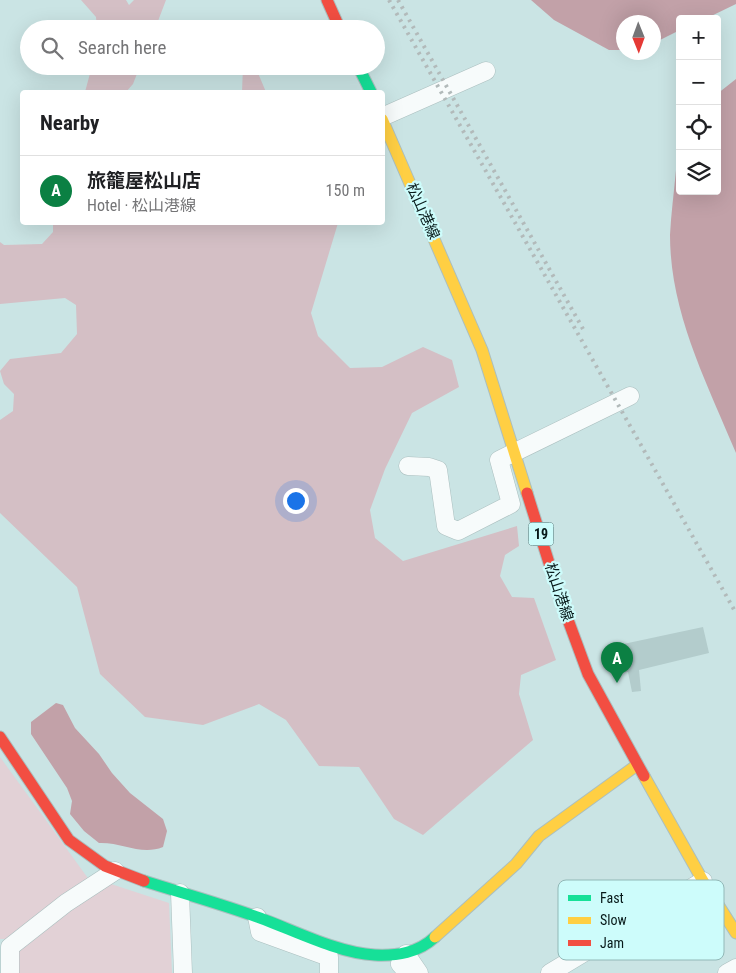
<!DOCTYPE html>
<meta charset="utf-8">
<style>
body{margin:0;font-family:"Roboto Condensed","Noto Sans JP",sans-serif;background:#f2f2f2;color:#202124}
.controls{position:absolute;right:15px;top:15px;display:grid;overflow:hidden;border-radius:5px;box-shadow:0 5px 20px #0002}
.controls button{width:45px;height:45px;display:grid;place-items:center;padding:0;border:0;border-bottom:1px solid #e0e0e0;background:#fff;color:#202124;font:25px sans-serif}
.compass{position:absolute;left:616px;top:15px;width:45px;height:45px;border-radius:50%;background:#fff;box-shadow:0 5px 20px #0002;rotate:179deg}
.you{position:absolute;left:295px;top:500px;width:18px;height:18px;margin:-12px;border:4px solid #fff;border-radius:50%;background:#1a73e8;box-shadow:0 0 0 8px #1a73e833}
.badge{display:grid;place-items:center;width:32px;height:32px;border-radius:50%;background:#0b8043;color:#fff;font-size:16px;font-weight:700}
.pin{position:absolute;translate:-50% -41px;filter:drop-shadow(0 1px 2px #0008)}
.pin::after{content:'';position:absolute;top:26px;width:18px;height:15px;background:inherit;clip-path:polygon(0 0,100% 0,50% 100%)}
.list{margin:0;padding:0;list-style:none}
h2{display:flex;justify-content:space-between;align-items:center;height:65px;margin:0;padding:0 20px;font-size:21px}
h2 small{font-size:16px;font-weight:400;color:#757577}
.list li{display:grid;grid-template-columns:32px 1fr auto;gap:15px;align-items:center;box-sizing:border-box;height:70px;padding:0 20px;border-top:1px solid #e0e0e0}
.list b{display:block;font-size:19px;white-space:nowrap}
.list p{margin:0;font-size:16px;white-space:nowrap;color:#757577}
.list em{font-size:16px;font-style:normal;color:#757577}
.icon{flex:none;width:28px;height:28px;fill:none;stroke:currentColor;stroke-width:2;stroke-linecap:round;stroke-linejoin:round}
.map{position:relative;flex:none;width:736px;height:973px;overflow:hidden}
.search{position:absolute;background:#fff;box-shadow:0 5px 20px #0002;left:20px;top:20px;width:365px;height:55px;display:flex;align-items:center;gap:12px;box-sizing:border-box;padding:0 18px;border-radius:28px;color:#757577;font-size:19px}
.panel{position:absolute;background:#fff;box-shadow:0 5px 20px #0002;left:20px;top:90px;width:365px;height:135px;border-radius:5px}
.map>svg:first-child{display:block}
.green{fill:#e2d1d6}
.forest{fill:#d4bfc5}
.water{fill:#c2a1a8}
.building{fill:#b3cccc}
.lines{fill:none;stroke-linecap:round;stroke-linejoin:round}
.street-casing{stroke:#abbfbf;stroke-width:19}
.fast-casing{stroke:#abbfbf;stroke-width:13}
.slow-casing{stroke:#abbfbf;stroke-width:13}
.jam-casing{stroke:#abbfbf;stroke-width:13}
.street{stroke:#f7fbfb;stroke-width:18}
.fast{stroke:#16e098;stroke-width:11}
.slow{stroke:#ffcf43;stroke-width:11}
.jam{stroke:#f24e42;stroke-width:11}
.rail{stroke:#b2baba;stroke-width:4;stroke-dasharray:2.5 5;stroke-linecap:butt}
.labels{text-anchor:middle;stroke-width:4.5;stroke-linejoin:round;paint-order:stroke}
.shield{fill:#cdfcfb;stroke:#425d5d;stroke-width:1}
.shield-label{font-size:14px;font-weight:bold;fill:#071919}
.street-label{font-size:15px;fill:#071919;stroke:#cdfcfb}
.key{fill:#cdfcfb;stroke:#92b8b7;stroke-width:1}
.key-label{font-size:14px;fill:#071919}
</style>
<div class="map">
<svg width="736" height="973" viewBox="0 0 736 973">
<rect width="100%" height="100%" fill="#cae4e4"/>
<path class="green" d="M 0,757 L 90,881 L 12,939 L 0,939 Z
M 108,883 L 169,903 L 172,973 L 18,973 L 17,948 Z"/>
<path class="forest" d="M 81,0 L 126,0 L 129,5 L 134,0 L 166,0 L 155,29 L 97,29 L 96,17 Z
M 92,66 L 140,66 L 133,84 L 126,92 L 85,92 Z
M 243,66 L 255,66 L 266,92 L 242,92 Z
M 53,223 L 338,223 L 311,313 L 318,336 L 350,368 L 382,367 L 423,347 L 452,360 L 459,387 L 412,413 L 385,469 L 370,510 L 375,538 L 403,561 L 517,526 L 519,546 L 505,555 L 500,576 L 512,597 L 534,598 L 556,660 L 521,675 L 519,694 L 533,740 L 423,835 L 394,819 L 359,767 L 319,766 L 286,720 L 259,704 L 203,725 L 145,717 L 100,674 L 77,587 L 0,513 L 0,420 L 13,411 L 14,394 L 4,384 L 0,371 L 10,359 L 61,353 L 77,334 L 76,305 L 65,298 L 0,304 L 0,242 L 4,245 L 42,244 L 53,232 Z"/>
<path class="water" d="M 531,0 L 736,0 L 736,4 L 705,19 L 680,19 L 680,30 L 654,43 L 654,22 L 624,22 L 623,50 L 609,50 L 554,20 Z
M 736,79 L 736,453 C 707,383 670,313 670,235 C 671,214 674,192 676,170 L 680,160 L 680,191 L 717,191 L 717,94 Z
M 56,703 L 63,705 L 75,728 L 99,754 L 112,773 L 130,793 L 163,819 L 167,831 L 163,847 C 141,856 122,842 99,843 L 84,831 L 70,814 L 72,801 L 67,788 L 31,734 L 31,722 Z"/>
<path class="building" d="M 703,627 L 709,653 L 639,670 L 641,691 L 632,692 L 628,672 L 618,673 L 614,646 Z"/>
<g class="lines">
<defs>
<path id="street" d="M 382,117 L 486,71
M 408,466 L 429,467 L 438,470 L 446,526 L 458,531 L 511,504 L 499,460 L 630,396
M 180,893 L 183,973
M 257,917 L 260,932 L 329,957 L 329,973
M 10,973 L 10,947 L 66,903 L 115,871
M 408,973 L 400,964 L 406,954 L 419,973
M 550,973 L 703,881
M 727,973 L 736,968"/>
<path id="fast" d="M 358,66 L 371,92
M 144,881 C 182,893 222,904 260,918 C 295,931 338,953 375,955 C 397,956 418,953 435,937"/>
<path id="slow" d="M 382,119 L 482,350 L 527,493
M 644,776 L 703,881 L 736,933
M 435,937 L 516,864 L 539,836 L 637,765"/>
<path id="jam" d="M 327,0 L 340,29
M 527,493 L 561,601 L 588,674 L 644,776
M 0,737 L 69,840 L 105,866 L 144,881"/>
</defs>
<use href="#street" class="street-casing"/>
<use href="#fast" class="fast-casing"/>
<use href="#slow" class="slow-casing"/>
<use href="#jam" class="jam-casing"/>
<use href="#street" class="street"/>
<use href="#fast" class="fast"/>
<use href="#slow" class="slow"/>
<use href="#jam" class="jam"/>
<path class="rail" d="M 389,0 L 736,613
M 398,0 L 583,329"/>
</g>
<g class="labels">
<rect class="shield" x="528.5" y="522.5" width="25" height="23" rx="4"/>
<g class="shield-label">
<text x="541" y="539">19</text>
</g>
<g class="street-label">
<text transform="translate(423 211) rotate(66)" y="5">松山港線</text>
<text transform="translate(559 592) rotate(72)" y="5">松山港線</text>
</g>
</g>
<rect x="558" y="880" width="166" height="80" rx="8" class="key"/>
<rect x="568" y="895" width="23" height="6" fill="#16e098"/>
<rect x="568" y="917" width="23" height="7" fill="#ffcf43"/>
<rect x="568" y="940" width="23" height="6" fill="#f24e42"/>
<g class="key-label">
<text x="600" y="903">Fast</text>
<text x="600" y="925">Slow</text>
<text x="600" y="948">Jam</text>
</g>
</svg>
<div class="controls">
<button>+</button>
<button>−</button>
<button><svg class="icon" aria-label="locate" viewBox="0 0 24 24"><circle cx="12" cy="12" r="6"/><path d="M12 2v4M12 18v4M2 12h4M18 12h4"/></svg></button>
<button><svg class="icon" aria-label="layers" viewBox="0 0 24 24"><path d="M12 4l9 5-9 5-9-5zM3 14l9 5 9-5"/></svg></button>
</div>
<svg class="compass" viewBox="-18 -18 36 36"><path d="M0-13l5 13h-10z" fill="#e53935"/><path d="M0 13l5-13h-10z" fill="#757577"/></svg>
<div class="you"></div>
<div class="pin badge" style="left:617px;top:683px">A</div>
<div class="search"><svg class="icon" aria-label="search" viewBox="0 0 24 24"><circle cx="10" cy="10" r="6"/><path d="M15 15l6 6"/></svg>Search here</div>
<section class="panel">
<h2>Nearby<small></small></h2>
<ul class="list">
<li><span class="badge">A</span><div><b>旅籠屋松山店</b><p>Hotel · 松山港線</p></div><em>150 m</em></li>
</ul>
</section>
</div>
